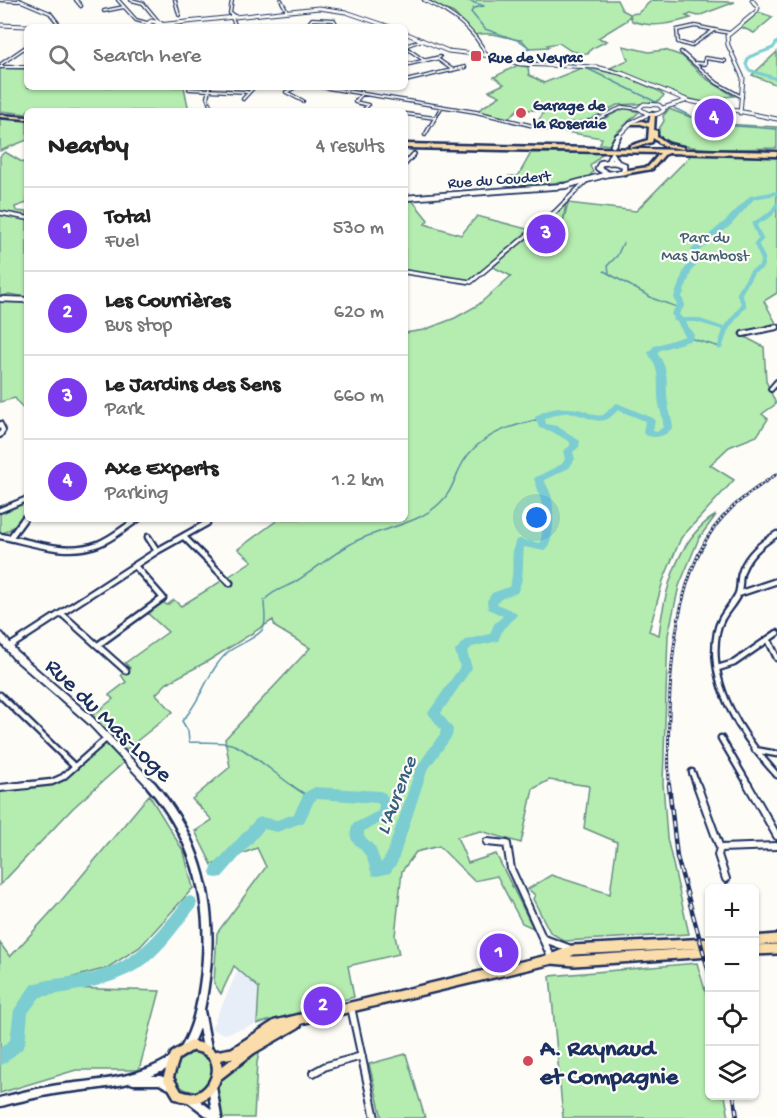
<!DOCTYPE html>
<meta charset="utf-8">
<style>
body{margin:0;font-family:"Gochi Hand",sans-serif;background:#f2f2f2;color:#222}
.controls{position:absolute;right:18px;bottom:18px;display:grid;overflow:hidden;border-radius:9px;box-shadow:0 2px 4px #0004}
.controls button{width:54px;height:54px;display:grid;place-items:center;padding:0;border:0;border-bottom:2px solid #e0e0e0;background:#fff;color:#222;font:30px sans-serif}
.you{position:absolute;left:537px;top:518px;width:21px;height:21px;margin:-15px;border:4px solid #fff;border-radius:50%;background:#1a73e8;box-shadow:0 0 0 9px #1a73e833}
.badge{display:grid;place-items:center;width:39px;height:39px;border-radius:50%;background:#7c3aed;color:#fff;font-size:20px;font-weight:700}
.pin{position:absolute;translate:-50% -50%;border:3px solid #fff;box-shadow:0 2px 6px #0006}
.list{margin:0;padding:0;list-style:none}
h2{display:flex;justify-content:space-between;align-items:center;height:78px;margin:0;padding:0 24px;font-size:26px}
h2 small{font-size:20px;font-weight:400;color:#767676}
.list li{display:grid;grid-template-columns:39px 1fr auto;gap:18px;align-items:center;box-sizing:border-box;height:84px;padding:0 24px;border-top:2px solid #e0e0e0}
.list b{display:block;font-size:22px;white-space:nowrap}
.list p{margin:0;font-size:20px;white-space:nowrap;color:#767676}
.list em{font-size:20px;font-style:normal;color:#767676}
.icon{flex:none;width:33px;height:33px;fill:none;stroke:currentColor;stroke-width:2;stroke-linecap:round;stroke-linejoin:round}
.map{position:relative;flex:none;width:777px;height:1118px;overflow:hidden}
.search{position:absolute;background:#fff;box-shadow:0 2px 4px #0004;left:24px;top:24px;width:384px;height:66px;display:flex;align-items:center;gap:15px;box-sizing:border-box;padding:0 21px;border-radius:9px;color:#767676;font-size:22px}
.panel{position:absolute;background:#fff;box-shadow:0 2px 4px #0004;left:24px;top:108px;width:384px;height:414px;border-radius:9px}
.map>svg:first-child{display:block}
.built{fill:#e8eef8}
.green{fill:#b5ecaf;stroke:#688e86;stroke-width:1.5}
.lines{fill:none;stroke-linecap:round;stroke-linejoin:round}
.stream-far1{stroke:#558ea4;stroke-width:1.5}
.stream{stroke:#558ea4;stroke-width:2}
.canal-far2{stroke:#7ccdd2;stroke-width:3}
.canal-far1{stroke:#7ccdd2;stroke-width:4.5}
.canal{stroke:#7ccdd2;stroke-width:5}
.river{fill:#7ccdd2;fill-rule:evenodd}
.street-far4-casing{stroke:#1b2f5e;stroke-width:4.5}
.street-far3-casing{stroke:#1b2f5e;stroke-width:6}
.street-far2-casing{stroke:#1b2f5e;stroke-width:8}
.street-far1-casing{stroke:#1b2f5e;stroke-width:9}
.street-casing{stroke:#1b2f5e;stroke-width:10}
.secondary-far3-casing{stroke:#1b2f5e;stroke-width:5}
.secondary-far2-casing{stroke:#1b2f5e;stroke-width:8}
.secondary-far1-casing{stroke:#1b2f5e;stroke-width:11}
.secondary-casing{stroke:#1b2f5e;stroke-width:13}
.primary-casing{stroke:#1b2f5e;stroke-width:14}
.highway-casing{stroke:#1b2f5e;stroke-width:5}
.street-far4{stroke:#fdfcf7;stroke-width:2}
.street-far3{stroke:#fdfcf7;stroke-width:3}
.street-far2{stroke:#fdfcf7;stroke-width:4}
.street-far1{stroke:#fdfcf7;stroke-width:4.5}
.street{stroke:#fdfcf7;stroke-width:6}
.secondary-far3{stroke:#fdfcf7;stroke-width:3}
.secondary-far2{stroke:#fdfcf7;stroke-width:4.5}
.secondary-far1{stroke:#fdfcf7;stroke-width:7}
.secondary{stroke:#fdfcf7;stroke-width:8}
.primary{stroke:#faddab;stroke-width:9}
.highway{fill:#faddab;fill-rule:evenodd}
.rail-far1-casing{stroke:#1b2f5e;stroke-width:3}
.rail-casing{stroke:#1b2f5e;stroke-width:4.5}
.rail-far1{stroke:#fdfcf7;stroke-width:1.5;stroke-dasharray:2;stroke-linecap:butt}
.rail{stroke:#fdfcf7;stroke-width:2;stroke-dasharray:6;stroke-linecap:butt}
.poi-dot{fill:#d1495b;stroke:#fdfcf7;stroke-width:2}
.labels{text-anchor:middle;stroke-width:4.5;stroke-linejoin:round;paint-order:stroke}
.far-poi-label{font-size:16px;font-weight:bold;fill:#1b2f5e;stroke:#fdfcf7;text-anchor:start}
.far-street-label{font-size:16px;fill:#1b2f5e;stroke:#fdfcf7}
.far-park-label{font-size:16px;fill:#425e72;stroke:#fdfcf7}
.water-label{font-size:21px;font-style:italic;fill:#385e81;stroke:#fdfcf7}
.near-street-label{font-size:24px;fill:#1b2f5e;stroke:#fdfcf7}
.near-poi-label{font-size:24px;font-weight:bold;fill:#1b2f5e;stroke:#fdfcf7;text-anchor:start}
</style>
<div class="map">
<svg width="777" height="1118" viewBox="0 0 777 1118">
<rect width="100%" height="100%" fill="#fdfcf7"/>
<filter id="ink" filterUnits="userSpaceOnUse"><feTurbulence type="fractalNoise" baseFrequency=".0167" numOctaves="2"/><feDisplacementMap in="SourceGraphic" scale="12" xChannelSelector="R" yChannelSelector="G"/><feConvolveMatrix kernelMatrix="1 2 1 2 8 2 1 2 1" color-interpolation-filters="sRGB"/></filter>
<g filter="url(#ink)">
<path class="built" d="M 239,968 L 259,988 L 257,1024 L 225,1034 L 211,1029 Z"/>
<path class="green" d="M 425,0 L 617,0 L 622,10 L 630,14 L 638,13 L 652,0 L 735,2 L 698,16 L 691,14 L 686,16 L 691,18 C 671,24 652,28 632,21 L 630,15 L 626,21 L 598,38 L 607,41 L 591,49 L 588,54 L 571,51 L 559,43 L 547,45 L 549,47 L 529,48 L 522,40 C 502,38 494,31 474,35 L 454,13 Z
M 758,12 L 773,17 L 754,33 L 741,27 Z
M 623,46 L 649,52 L 665,50 L 682,56 L 705,78 L 734,96 L 723,97 L 717,106 L 683,97 L 610,68 L 628,60 Z
M 777,52 L 777,85 L 752,75 Z
M 518,65 L 528,67 L 529,75 L 544,83 L 584,67 L 621,75 L 659,91 L 664,96 L 655,103 L 617,105 L 591,119 L 576,123 L 535,125 L 545,111 L 518,109 L 509,118 L 477,111 L 500,96 L 489,91 L 504,84 L 494,77 Z
M 0,68 L 27,69 L 27,87 L 184,87 L 189,111 L 27,111 L 27,114 L 0,111 Z
M 625,108 L 639,112 L 615,134 L 610,145 L 600,144 L 602,138 L 560,131 L 599,121 Z
M 669,109 L 706,123 L 777,127 L 777,148 C 744,148 687,154 659,137 L 657,132 L 664,121 L 663,116 Z
M 0,119 L 27,121 L 27,140 L 0,151 Z
M 5,152 L 27,165 L 27,203 L 15,207 L 16,211 L 27,212 L 27,297 L 9,294 L 0,297 L 0,156 Z
M 531,153 L 603,153 L 590,166 L 593,172 L 586,180 L 511,187 L 509,176 L 518,176 Z
M 692,154 L 777,158 L 777,293 L 764,301 L 776,323 L 739,334 L 764,347 L 766,381 L 776,404 L 762,414 L 768,419 L 757,436 L 729,447 L 710,465 L 734,480 L 681,538 L 663,581 L 649,631 L 659,635 C 664,593 677,538 716,515 L 699,538 L 679,586 L 668,635 L 663,783 L 667,838 L 689,934 L 564,941 L 550,932 L 533,899 L 535,895 L 528,889 L 551,875 L 610,894 L 617,842 L 584,828 L 589,786 L 549,780 L 533,789 L 521,843 L 481,831 L 457,837 L 468,863 L 496,854 L 533,928 L 522,923 L 497,876 L 474,881 L 439,846 L 416,852 L 402,871 L 395,936 L 399,954 L 348,966 L 354,997 L 257,1024 L 259,988 L 234,966 L 221,994 L 214,983 L 217,933 L 266,867 L 257,848 L 212,865 L 195,831 L 199,831 L 197,830 L 212,820 L 192,799 L 230,767 L 225,739 L 310,648 L 275,627 L 273,620 L 208,661 L 167,683 L 156,694 L 173,712 L 123,752 L 128,757 L 121,765 L 73,808 L 0,885 L 0,785 L 52,782 L 63,777 L 108,738 L 88,719 L 113,699 L 109,695 L 126,682 L 121,675 L 130,668 L 125,663 L 168,632 L 145,611 L 160,600 L 167,605 L 174,600 L 181,606 L 223,580 L 227,586 L 232,587 L 234,582 L 228,577 L 252,561 L 238,549 L 279,519 L 405,519 L 405,333 L 424,330 L 455,318 L 478,305 L 511,276 L 493,267 L 566,202 L 563,222 L 568,203 L 636,211 Z
M 412,200 L 428,220 L 425,224 L 461,235 L 477,216 L 531,230 L 473,279 L 463,281 L 405,270 L 405,201 Z
M 7,300 L 27,302 L 27,414 L 15,398 L 0,402 L 0,302 Z
M 25,501 L 27,509 C 19,520 13,530 0,534 L 0,513 Z
M 149,795 L 184,852 L 193,888 L 140,947 L 107,968 L 37,987 L 160,991 L 139,1070 L 76,1070 L 0,1093 L 0,943 L 10,957 L 60,902 Z
M 697,963 L 709,1004 L 710,1096 L 725,1096 L 729,1118 L 563,1118 L 550,976 Z
M 262,1043 L 257,1062 L 254,1118 L 217,1118 L 215,1081 Z
M174 1072a19 19 0 1 1 38 0a19 19 0 1 1-38 0Z
M 406,1054 L 425,1118 L 382,1118 L 369,1064 Z"/>
<g class="lines">
<path class="stream-far1" d="M 466,0 L 484,6 L 474,8 L 471,12 L 485,29 L 520,41 L 530,48 L 523,50 L 525,54 L 519,58 L 524,62 L 575,63
M 586,68 L 656,102
M 674,108 L 707,124 L 777,129
M 695,115 L 702,111
M 604,271 L 654,299 L 680,308
M 609,273 L 608,265 L 617,256 L 623,243
M 689,338 L 720,347
M 293,786 C 279,777 245,747 231,744 C 218,741 202,743 189,742 L 188,731 L 182,721 C 201,702 207,671 228,652 C 238,644 256,639 263,629 C 267,622 264,609 264,601 C 272,591 284,588 295,582 C 316,569 335,552 356,541 C 382,528 419,524 440,503 C 451,493 454,480 460,468 C 475,436 509,426 540,419"/>
<path class="stream" d="M 291,785 L 309,797"/>
<path class="canal-far2" d="M 777,42 L 773,48 L 749,57 L 746,64 L 749,70 L 777,79"/>
<path class="canal-far1" d="M 742,307 L 744,305 L 739,294 L 752,272 L 761,267 L 763,259 L 756,244 L 761,239 L 754,224 L 771,214 L 777,205"/>
<path class="canal" d="M 720,347 L 726,329 L 743,306"/>
<path class="river" d="M 777,191 L 777,195 L 754,199 L 731,225 L 699,251 L 702,257 L 692,270 L 682,297 L 685,305 L 679,314 L 682,318 L 697,318 L 730,329 L 726,331 L 696,322 L 685,322 L 694,335 L 692,340 L 660,350 L 657,353 C 671,372 665,383 668,403 C 669,411 672,419 673,427 C 665,437 657,439 645,435 L 643,433 L 645,421 L 618,410 C 600,431 591,415 569,413 C 561,412 553,416 545,418 L 546,424 L 557,426 L 580,441 L 579,447 L 573,452 L 575,459 L 569,468 L 544,480 C 547,486 551,493 552,499 C 554,511 555,545 544,551 L 524,547 C 522,564 525,577 517,593 C 510,595 500,597 497,604 L 515,612 L 517,615 L 503,629 L 498,641 L 472,647 L 467,652 L 472,668 L 441,713 L 453,729 L 452,736 L 427,771 L 397,863 L 390,873 L 377,876 L 372,875 C 370,868 368,860 365,855 C 356,842 346,843 353,824 L 378,811 L 379,805 L 377,803 L 317,799 L 314,801 L 304,822 L 277,832 L 264,829 L 222,877 L 217,878 L 212,877 L 210,872 L 212,867 L 256,819 L 261,817 L 277,820 L 294,814 L 304,793 L 315,787 L 380,791 L 385,793 L 392,804 L 388,819 L 364,831 L 364,836 L 375,847 L 381,863 L 386,856 L 416,768 L 440,734 L 441,730 L 428,713 L 460,667 L 455,651 L 465,640 L 490,634 L 494,624 L 503,616 L 488,609 L 487,601 L 492,593 L 509,587 C 516,572 509,555 516,540 L 520,539 L 540,543 C 546,520 543,501 534,479 L 536,477 L 562,464 L 565,459 L 563,451 L 570,446 L 570,442 L 551,431 L 539,428 L 535,417 C 549,406 569,406 585,411 C 590,413 597,417 603,415 C 608,412 611,406 617,403 L 653,418 L 655,420 L 653,431 L 657,432 L 663,427 C 664,419 660,412 659,404 C 656,382 662,373 648,353 L 654,346 L 685,336 L 677,322 L 673,320 L 674,318 L 671,314 L 677,305 L 674,297 L 684,270 L 694,257 L 691,250 L 725,221 L 750,196 Z
M 190,896 L 195,898 L 197,903 L 195,908 C 180,927 165,949 146,964 C 115,986 76,991 40,997 L 28,1013 L 25,1044 L 22,1049 L 5,1063 L 0,1066 L 0,1048 L 10,1040 L 14,1010 L 31,985 C 47,978 68,978 85,975 C 133,965 157,935 185,898 Z"/>
<defs>
<path id="street-far4" d="M 0,0 L 19,1
M 19,0 L 50,13 L 61,27
M 76,0 L 81,6
M 118,0 L 136,20 L 147,23
M 131,0 L 143,3 L 158,21
M 175,0 L 179,15
M 281,0 L 287,11
M 424,0 C 451,13 474,28 487,56
M 104,11 L 124,7
M 230,13 L 232,0
M 236,17 L 230,13 L 236,27
M 245,27 L 265,24 L 273,27
M 306,27 L 312,19 L 334,20 L 338,27
M 714,30 L 691,46 L 678,42 L 677,30 L 695,26 L 729,33
M 405,46 L 422,40
M 405,47 L 425,61
M 681,52 L 717,83 L 742,97
M 436,58 L 453,70
M 696,63 L 705,64 L 705,58 L 725,61
M 1,64 L 27,46
M 405,65 L 440,57
M 0,67 L 27,67
M 405,81 L 465,67
M 210,87 L 207,97 L 211,108 L 215,110
M 296,87 L 286,92 L 303,101
M 321,87 L 476,112 L 546,129 L 592,121 L 623,107 L 640,109
M 360,87 L 362,94 L 355,102 L 368,105 L 363,111
M 189,89 L 247,92
M 243,99 L 254,87
M 406,114 L 435,118
M 425,135 L 442,106"/>
<path id="street-far3" d="M 405,164 L 414,154
M 0,213 L 27,218
M 405,272 L 471,282 L 555,212 L 585,182"/>
<path id="street-far2" d="M 743,334 L 777,327
M 771,389 L 777,382
M 0,424 L 3,430 L 0,435
M 0,510 L 27,499
M 23,520 L 27,514
M 136,520 L 138,519"/>
<path id="street-far1" d="M 777,534 C 762,543 746,556 741,574 C 739,581 741,590 737,596 C 730,609 720,616 717,632 C 707,685 743,738 777,775
M 0,536 C 31,542 66,556 98,544 C 112,539 125,527 138,519
M 184,537 L 230,583
M 10,538 L 24,519
M 157,551 L 207,523
M 738,594 L 777,581
M 62,614 L 126,671
M 768,639 L 777,658
M 98,645 L 163,598 L 135,566
M 9,647 L 157,551 L 148,537
M 718,668 L 734,663 L 777,633
M 0,695 L 74,766
M 721,738 L 749,786
M 755,750 L 777,754
M 692,772 L 697,786
M 15,786 L 52,782 L 63,777 L 108,737"/>
<path id="street" d="M 697,785 L 720,848 L 777,846
M 748,785 L 777,836
M 0,788 L 28,785
M 487,842 L 507,844 L 511,869 L 552,959
M 720,848 L 718,855 L 726,879
M 542,938 L 571,949
M 351,1007 L 375,1118
M 313,1073 L 326,1066 L 362,1056"/>
<path id="secondary-far3" d="M 151,21 L 161,23 L 154,26 L 147,24 Z
M 0,25 L 52,27
M 158,25 L 319,8 L 346,12 L 390,27
M 405,33 L 448,51 L 492,56 L 521,64 L 596,67 L 624,74 L 689,101 L 777,119
M 644,104 L 659,105 L 664,110 C 656,117 647,115 639,108 Z
M 663,108 L 685,101
M 740,113 L 743,78 L 728,45 L 727,36 L 756,12 L 758,8 L 752,0
M 617,137 L 632,122 L 649,114"/>
<path id="secondary-far2" d="M 613,145 L 618,136
M 608,162 L 612,154 L 617,162
M 614,162 L 624,165 L 624,172 L 608,174 L 598,168 L 601,163 Z
M 405,198 L 565,186 L 608,174
M 0,299 L 27,300"/>
<path id="secondary-far1" d="M 0,636 L 15,655 L 90,720 L 152,786"/>
<path id="secondary" d="M 151,785 C 201,843 215,912 204,986 C 201,1007 197,1028 186,1047
M 200,1011 L 207,1048
M 134,1080 L 160,1080 L 170,1085
M 212,1087 L 217,1117
M 191,1099 L 216,1118
M 0,1102 C 20,1097 39,1092 59,1089 C 98,1084 136,1083 171,1062"/>
<path id="primary" d="M 754,941 L 777,939
M 754,950 L 777,949
M 552,959 L 574,961 L 710,952
M 191,1046 C 234,1050 217,1097 192,1098 C 188,1098 182,1096 178,1095 L 168,1078 L 175,1056 Z
M 215,1056 L 233,1053 L 276,1025 L 552,959 L 573,950 L 710,943
M 217,1076 L 252,1049 L 297,1023"/>
<path id="highway" d="M 651,113 L 655,114 L 654,130 L 657,131 L 657,136 L 668,144 L 683,147 L 683,149 L 664,146 L 653,138 L 652,142 L 630,148 L 630,146 L 648,140 L 649,127 L 641,124 L 632,124 L 630,123 L 642,121 L 649,123 Z
M 0,115 L 27,117 L 27,119 L 0,117 Z
M 405,144 L 777,152 L 777,156 L 669,153 L 664,155 L 652,169 L 624,174 L 621,172 L 622,171 L 648,167 L 660,153 L 405,148 Z"/>
</defs>
<use href="#street-far4" class="street-far4-casing"/>
<use href="#street-far3" class="street-far3-casing"/>
<use href="#street-far2" class="street-far2-casing"/>
<use href="#street-far1" class="street-far1-casing"/>
<use href="#street" class="street-casing"/>
<use href="#secondary-far3" class="secondary-far3-casing"/>
<use href="#secondary-far2" class="secondary-far2-casing"/>
<use href="#secondary-far1" class="secondary-far1-casing"/>
<use href="#secondary" class="secondary-casing"/>
<use href="#primary" class="primary-casing"/>
<use href="#highway" class="highway-casing"/>
<use href="#street-far4" class="street-far4"/>
<use href="#street-far3" class="street-far3"/>
<use href="#street-far2" class="street-far2"/>
<use href="#street-far1" class="street-far1"/>
<use href="#street" class="street"/>
<use href="#secondary-far3" class="secondary-far3"/>
<use href="#secondary-far2" class="secondary-far2"/>
<use href="#secondary-far1" class="secondary-far1"/>
<use href="#secondary" class="secondary"/>
<use href="#primary" class="primary"/>
<use href="#highway" class="highway"/>
<defs>
<path id="rail-far1" d="M 669,786 C 667,708 667,577 723,517 C 739,499 758,487 777,474"/>
<path id="rail" d="M 669,785 L 677,857 L 710,976
M 734,1096 L 737,1118"/>
</defs>
<use href="#rail-far1" class="rail-far1-casing"/>
<use href="#rail" class="rail-casing"/>
<use href="#rail-far1" class="rail-far1"/>
<use href="#rail" class="rail"/>
</g>
</g>
<g class="poi-dot">
<rect x="470" y="50" width="12" height="12" rx="3"/>
<circle cx="521" cy="113" r="6"/>
<circle cx="528" cy="1061" r="6"/>
</g>
<g class="labels">
<g class="far-poi-label">
<text x="488" y="62">Rue de Veyrac</text>
<text x="533" y="110">Garage de<tspan x="533" dy="18">la Roseraie</tspan></text>
</g>
<g class="far-street-label">
<text transform="translate(499 178) rotate(-4)" y="6">Rue du Coudert</text>
</g>
<g class="far-park-label">
<text x="705" y="242">Parc du<tspan x="705" dy="18">Mas Jambost</tspan></text>
</g>
<g class="water-label">
<text transform="translate(395 795) rotate(-69)" y="7">L'Aurence</text>
</g>
<g class="near-street-label">
<text transform="translate(110 719) rotate(44)" y="8">Rue du Mas-Loge</text>
</g>
<g class="near-poi-label">
<text x="540" y="1055">A. Raynaud<tspan x="540" dy="28">et Compagnie</tspan></text>
</g>
</g>
</svg>
<div class="controls">
<button>+</button>
<button>−</button>
<button><svg class="icon" aria-label="locate" viewBox="0 0 24 24"><circle cx="12" cy="12" r="6"/><path d="M12 2v4M12 18v4M2 12h4M18 12h4"/></svg></button>
<button><svg class="icon" aria-label="layers" viewBox="0 0 24 24"><path d="M12 4l9 5-9 5-9-5zM3 14l9 5 9-5"/></svg></button>
</div>
<div class="you"></div>
<div class="pin badge" style="left:499px;top:953px">1</div>
<div class="pin badge" style="left:323px;top:1006px">2</div>
<div class="pin badge" style="left:546px;top:234px">3</div>
<div class="pin badge" style="left:714px;top:118px">4</div>
<div class="search"><svg class="icon" aria-label="search" viewBox="0 0 24 24"><circle cx="10" cy="10" r="6"/><path d="M15 15l6 6"/></svg>Search here</div>
<section class="panel">
<h2>Nearby<small>4 results</small></h2>
<ul class="list">
<li><span class="badge">1</span><div><b>Total</b><p>Fuel</p></div><em>530 m</em></li>
<li><span class="badge">2</span><div><b>Les Courrières</b><p>Bus stop</p></div><em>620 m</em></li>
<li><span class="badge">3</span><div><b>Le Jardins des Sens</b><p>Park</p></div><em>660 m</em></li>
<li><span class="badge">4</span><div><b>Axe Experts</b><p>Parking</p></div><em>1.2 km</em></li>
</ul>
</section>
</div>
